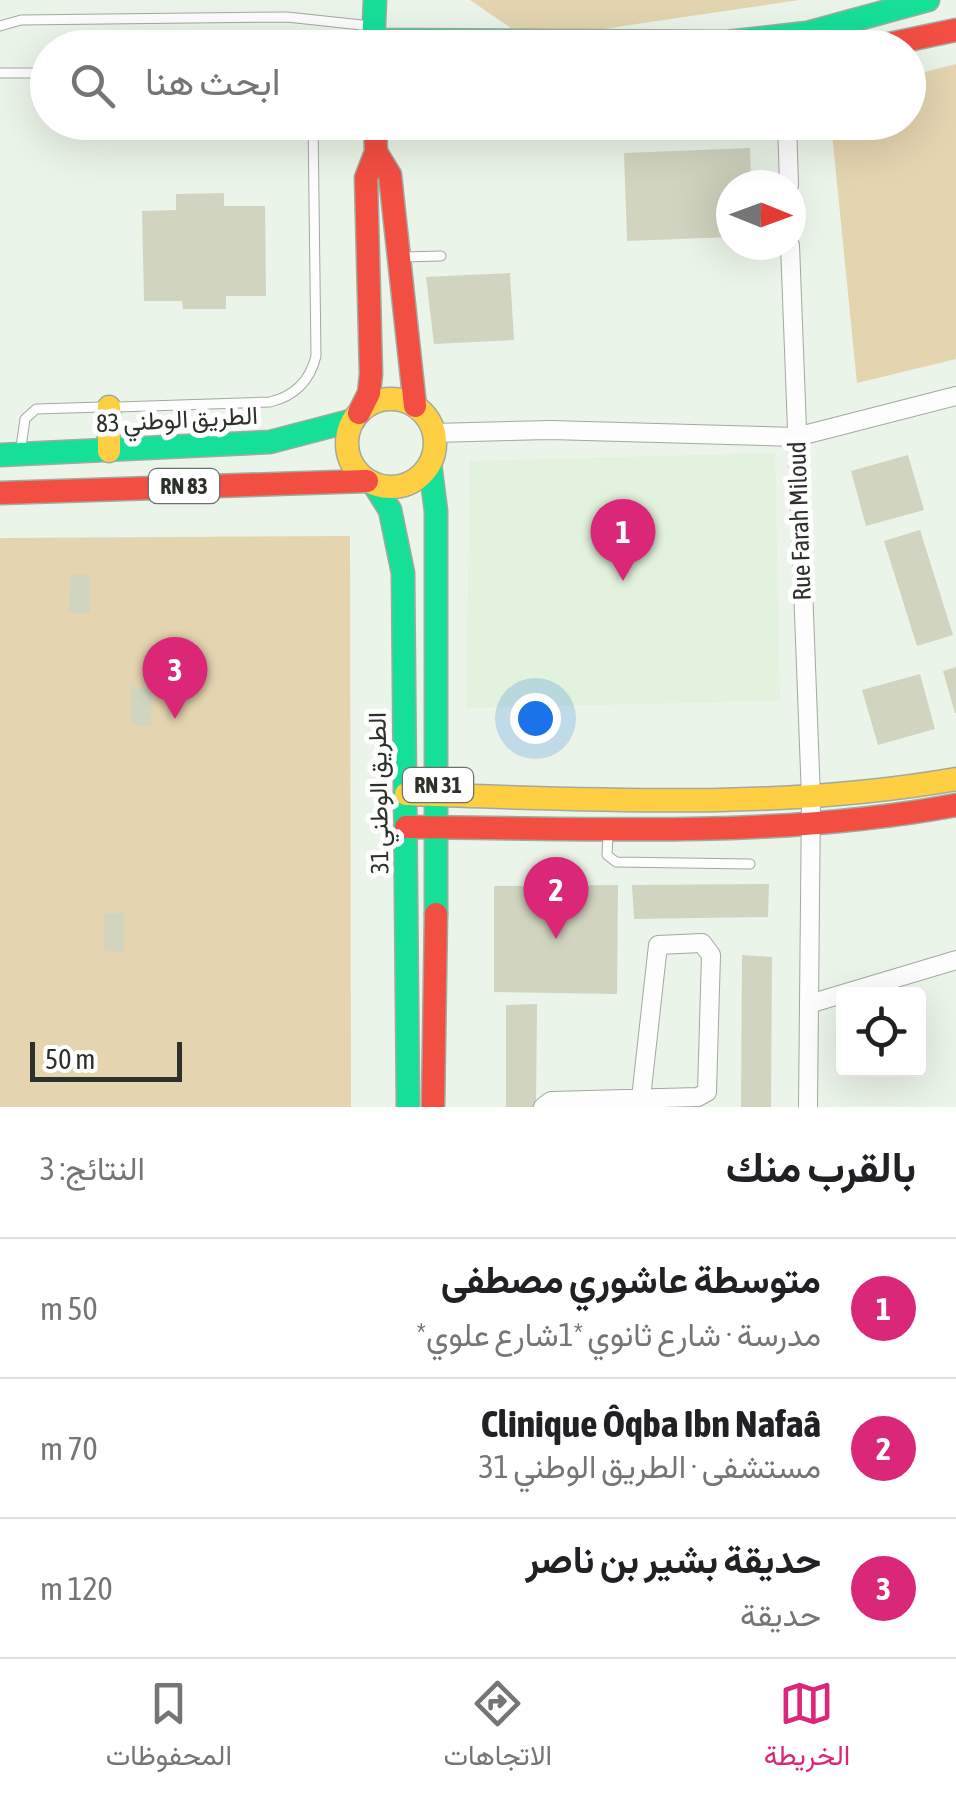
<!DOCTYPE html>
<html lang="ar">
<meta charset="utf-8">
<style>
body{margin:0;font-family:"Asap Condensed",Vazirmatn,sans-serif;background:#f6f6f6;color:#202124;direction:rtl}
.controls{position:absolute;right:30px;bottom:30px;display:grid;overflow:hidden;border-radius:10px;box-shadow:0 10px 40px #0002}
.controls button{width:90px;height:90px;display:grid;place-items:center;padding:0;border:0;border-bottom:2px solid #e0e0e0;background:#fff;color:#202124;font:50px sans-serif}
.compass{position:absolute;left:716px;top:170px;width:90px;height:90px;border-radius:50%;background:#fff;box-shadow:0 10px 40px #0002;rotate:91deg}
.scale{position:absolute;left:30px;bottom:25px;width:152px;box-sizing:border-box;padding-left:10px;border:5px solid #2c3229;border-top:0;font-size:28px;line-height:35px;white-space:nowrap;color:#2c3229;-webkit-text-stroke:8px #fff;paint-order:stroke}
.you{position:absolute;left:535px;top:718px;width:35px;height:35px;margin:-25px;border:8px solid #fff;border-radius:50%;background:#1a73e8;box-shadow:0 0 0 15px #1a73e833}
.badge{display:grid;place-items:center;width:65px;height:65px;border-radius:50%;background:#db2777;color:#fff;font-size:32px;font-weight:700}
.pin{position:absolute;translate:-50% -82px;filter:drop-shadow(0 2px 5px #0008)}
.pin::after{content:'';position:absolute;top:52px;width:35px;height:30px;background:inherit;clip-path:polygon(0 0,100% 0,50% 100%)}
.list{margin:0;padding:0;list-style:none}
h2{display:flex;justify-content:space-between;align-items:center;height:130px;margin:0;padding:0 40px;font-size:42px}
h2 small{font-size:32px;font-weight:400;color:#757577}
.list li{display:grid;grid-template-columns:65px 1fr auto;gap:30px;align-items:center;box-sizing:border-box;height:140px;padding:0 40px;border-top:2px solid #e0e0e0}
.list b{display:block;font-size:38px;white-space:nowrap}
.list p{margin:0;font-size:32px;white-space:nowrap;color:#757577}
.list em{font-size:32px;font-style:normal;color:#757577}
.icon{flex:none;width:55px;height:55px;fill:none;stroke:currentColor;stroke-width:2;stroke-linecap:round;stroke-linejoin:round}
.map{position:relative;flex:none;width:956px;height:1107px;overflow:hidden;direction:ltr}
.search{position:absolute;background:#fff;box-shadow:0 10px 40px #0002;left:30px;right:30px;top:30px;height:110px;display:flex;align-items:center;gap:25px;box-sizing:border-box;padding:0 35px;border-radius:55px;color:#757577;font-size:38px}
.sheet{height:550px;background:#fff}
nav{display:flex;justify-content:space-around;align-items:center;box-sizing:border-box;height:140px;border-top:2px solid #e0e0e0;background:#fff;font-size:28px;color:#757577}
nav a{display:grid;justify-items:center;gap:5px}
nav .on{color:#db2777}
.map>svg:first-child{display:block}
.built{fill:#e2f2dc}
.green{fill:#e4d4b0}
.building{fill:#d1d5bf}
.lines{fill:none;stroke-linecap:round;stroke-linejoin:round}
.lane-casing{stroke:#a2a99f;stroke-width:11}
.street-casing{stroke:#a2a99f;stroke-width:20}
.fast-casing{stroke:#a2a99f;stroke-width:25}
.slow-casing{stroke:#a2a99f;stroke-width:25}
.jam-casing{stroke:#a2a99f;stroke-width:25}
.lane{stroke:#fcfdfc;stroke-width:9}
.street{stroke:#fcfdfc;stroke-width:18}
.fast{stroke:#16e098;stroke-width:22}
.slow{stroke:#ffcf43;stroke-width:22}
.jam{stroke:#f24e42;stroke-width:22}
.labels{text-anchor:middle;stroke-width:10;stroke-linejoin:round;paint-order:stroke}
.shield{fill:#fff;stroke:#6b7069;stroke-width:2.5}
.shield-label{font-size:22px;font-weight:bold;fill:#2c3229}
.street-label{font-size:25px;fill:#2c3229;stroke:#fff}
</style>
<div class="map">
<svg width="956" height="1107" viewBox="0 0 956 1107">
<rect width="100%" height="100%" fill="#ebf4e8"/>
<path class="built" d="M 775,453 L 780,701 L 466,708 L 470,461 Z"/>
<path class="green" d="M 470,0 L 799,0 L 528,40 Z
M 956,64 L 956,359 L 857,383 L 831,123 L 908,122 L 909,76 Z
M 350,536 L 351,1107 L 0,1107 L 0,538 Z"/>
<path class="building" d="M 750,148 L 751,185 L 731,185 L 731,237 L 627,241 L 624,153 Z
M 224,193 L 224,206 L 265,206 L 266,296 L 226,296 L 226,309 L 183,309 L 182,301 L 144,301 L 142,211 L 176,210 L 176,194 Z
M 510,273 L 514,340 L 434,344 L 426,277 Z
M 908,455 L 924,510 L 866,526 L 851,471 Z
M 920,530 L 953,635 L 917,646 L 884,541 Z
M 70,575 L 90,575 L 90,613 L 69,613 Z
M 956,667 L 956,713 L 955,713 L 943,671 Z
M 920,674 L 935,729 L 878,745 L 862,690 Z
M 131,687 L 152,687 L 151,726 L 131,725 Z
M 769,884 L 768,917 L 634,919 L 632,885 Z
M 618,885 L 617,994 L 494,992 L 494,886 Z
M 104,913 L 124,913 L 124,952 L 104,951 Z
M 742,955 L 772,957 L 771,1107 L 741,1107 Z
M 537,1004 L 536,1107 L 506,1107 L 506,1005 Z"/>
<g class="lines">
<defs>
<path id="lane" d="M 0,26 L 21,20 L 287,17 L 371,26
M 0,73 L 48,73
M 404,257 L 441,256
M 118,407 L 270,402 C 295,396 310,381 316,356 L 313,122
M 21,447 L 25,419 L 36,409 L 102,407
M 608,835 L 607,855 L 616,862 L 750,864"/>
<path id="street" d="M 787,122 L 789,185
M 790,245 L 811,798 L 808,1107
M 433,433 L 550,430 L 796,437 L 956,396
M 809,1004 L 956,960
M 543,1107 L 551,1101 L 698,1097 L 707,1092 L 711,955 L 702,943 L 658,945 L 641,1098"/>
<path id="fast" d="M 373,40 L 727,42 L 807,33 L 928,0
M 373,48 L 375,0
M 0,455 L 270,442 L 354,420
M 430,464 L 436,511 L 436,914
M 373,483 L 390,510 L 403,573 L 408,1107"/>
<path id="slow" d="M347 443a44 44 0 1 1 88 0a44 44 0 1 1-88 0Z
M 109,407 L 109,451
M 406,794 C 590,799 773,811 956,779"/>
<path id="jam" d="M 870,48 L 956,30
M 376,152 L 390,175 L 415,406
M 359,413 L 369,393 L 371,374 L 366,178 L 376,152 L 375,122
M 0,493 L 367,481
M 406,827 C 591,828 773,839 956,805
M 433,1107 L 436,914"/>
</defs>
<use href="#lane" class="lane-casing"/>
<use href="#street" class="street-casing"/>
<use href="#fast" class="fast-casing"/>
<use href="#slow" class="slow-casing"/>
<use href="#jam" class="jam-casing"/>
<use href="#lane" class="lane"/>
<use href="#street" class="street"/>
<use href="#fast" class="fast"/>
<use href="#slow" class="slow"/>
<use href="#jam" class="jam"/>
</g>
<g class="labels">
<g class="shield">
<rect x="149" y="469" width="70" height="34" rx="8"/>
<rect x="403" y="768" width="70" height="34" rx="8"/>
</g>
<g class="shield-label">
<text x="184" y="494">RN 83</text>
<text x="438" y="793">RN 31</text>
</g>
<g class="street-label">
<text transform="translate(177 419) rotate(-3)" y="9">الطريق الوطني 83</text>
<text transform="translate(799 521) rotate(-92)" y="9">Rue Farah Miloud</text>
<text transform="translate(378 793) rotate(-91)" y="9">الطريق الوطني 31</text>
</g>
</g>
</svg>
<div class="controls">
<button><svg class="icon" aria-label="locate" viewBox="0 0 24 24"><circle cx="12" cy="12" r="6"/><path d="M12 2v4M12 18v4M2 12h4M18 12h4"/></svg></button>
</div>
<svg class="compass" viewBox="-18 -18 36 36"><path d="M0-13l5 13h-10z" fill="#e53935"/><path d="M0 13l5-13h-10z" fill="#757577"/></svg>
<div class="scale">50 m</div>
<div class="you"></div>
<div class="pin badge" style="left:623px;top:581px">1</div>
<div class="pin badge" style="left:556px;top:939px">2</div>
<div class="pin badge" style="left:175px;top:719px">3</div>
<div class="search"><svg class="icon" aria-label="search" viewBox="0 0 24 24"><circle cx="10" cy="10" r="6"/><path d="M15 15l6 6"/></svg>ابحث هنا</div>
</div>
<section class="sheet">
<h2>بالقرب منك<small>النتائج: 3</small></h2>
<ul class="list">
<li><span class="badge">1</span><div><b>متوسطة عاشوري مصطفى</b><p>مدرسة · شارع ثانوي *1شارع علوي*</p></div><em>50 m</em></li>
<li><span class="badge">2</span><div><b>Clinique Ôqba Ibn Nafaâ</b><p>مستشفى · الطريق الوطني 31</p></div><em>70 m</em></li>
<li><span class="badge">3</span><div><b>حديقة بشير بن ناصر</b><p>حديقة</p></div><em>120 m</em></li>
</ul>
</section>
<nav>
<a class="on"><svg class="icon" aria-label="map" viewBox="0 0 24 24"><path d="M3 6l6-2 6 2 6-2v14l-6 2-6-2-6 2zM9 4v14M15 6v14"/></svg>الخريطة</a>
<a><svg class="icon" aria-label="directions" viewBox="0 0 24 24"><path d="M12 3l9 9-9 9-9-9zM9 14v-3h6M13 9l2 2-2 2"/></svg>الاتجاهات</a>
<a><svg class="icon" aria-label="saved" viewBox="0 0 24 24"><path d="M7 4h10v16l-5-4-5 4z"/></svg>المحفوظات</a>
</nav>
